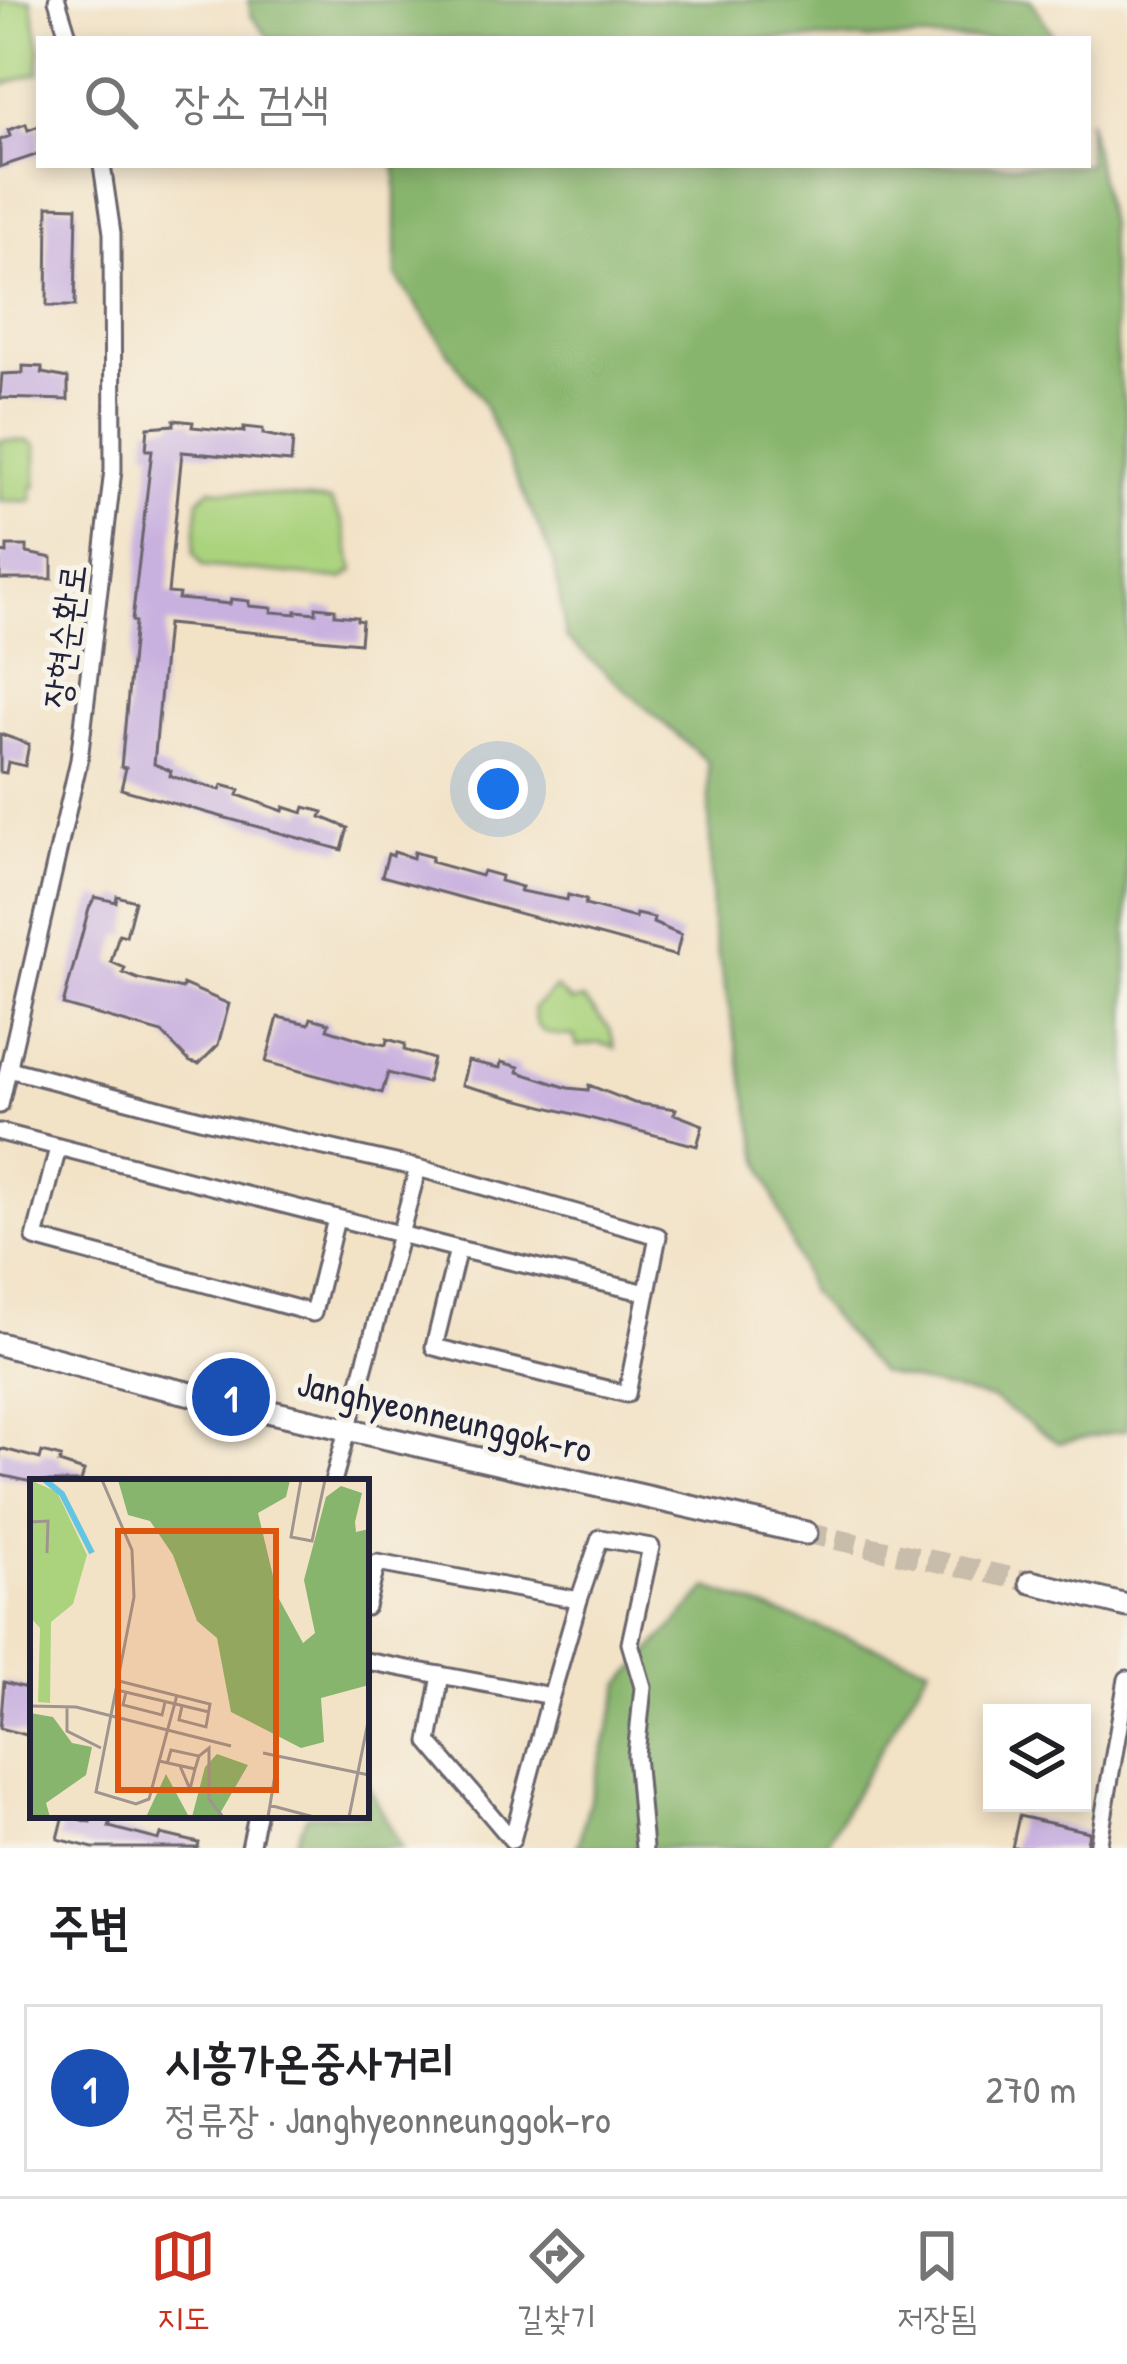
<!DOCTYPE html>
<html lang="ko">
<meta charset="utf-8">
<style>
body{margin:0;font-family:"Patrick Hand","Poor Story",sans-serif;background:#f2f2f2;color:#202124}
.controls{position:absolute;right:36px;bottom:36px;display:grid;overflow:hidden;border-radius:0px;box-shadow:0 6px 18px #0003}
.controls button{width:108px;height:108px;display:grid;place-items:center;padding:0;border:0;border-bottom:3px solid #e0e0e0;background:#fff;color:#202124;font:60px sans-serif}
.you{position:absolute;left:498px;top:789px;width:42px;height:42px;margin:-30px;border:9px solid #fff;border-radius:50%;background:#1a73e8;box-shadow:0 0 0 18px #1a73e833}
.badge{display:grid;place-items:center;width:78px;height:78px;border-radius:50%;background:#c8321e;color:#fff;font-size:39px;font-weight:700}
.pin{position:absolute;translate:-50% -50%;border:6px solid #fff;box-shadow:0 3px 12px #0006}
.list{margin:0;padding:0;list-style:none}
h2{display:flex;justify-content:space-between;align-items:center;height:156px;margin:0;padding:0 48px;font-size:51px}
h2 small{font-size:39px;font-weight:400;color:#757577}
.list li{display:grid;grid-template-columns:78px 1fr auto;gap:36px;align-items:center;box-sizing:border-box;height:168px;margin:0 24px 24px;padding:0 24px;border:3px solid #e0e0e0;border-radius:0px}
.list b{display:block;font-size:45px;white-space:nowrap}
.list p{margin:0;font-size:39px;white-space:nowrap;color:#757577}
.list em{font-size:39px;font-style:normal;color:#757577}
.icon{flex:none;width:66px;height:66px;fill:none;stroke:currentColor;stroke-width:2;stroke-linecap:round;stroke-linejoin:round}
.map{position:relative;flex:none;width:1127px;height:1848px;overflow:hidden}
.search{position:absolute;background:#fff;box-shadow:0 6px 18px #0003;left:36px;right:36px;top:36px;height:132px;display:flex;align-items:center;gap:30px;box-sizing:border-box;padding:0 42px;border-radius:0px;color:#757577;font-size:45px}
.sheet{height:348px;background:#fff}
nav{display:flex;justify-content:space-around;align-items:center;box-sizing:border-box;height:168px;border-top:3px solid #e0e0e0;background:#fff;font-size:33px;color:#757577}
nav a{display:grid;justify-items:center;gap:6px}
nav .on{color:#c8321e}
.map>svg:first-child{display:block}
.green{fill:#abd37e;stroke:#667a5c;stroke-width:3}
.forest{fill:#88b56d;stroke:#556c54;stroke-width:3}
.building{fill:#c8b0df}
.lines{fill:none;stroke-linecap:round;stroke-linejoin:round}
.secondary-tunnel{stroke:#c8bcaa;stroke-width:21;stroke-dasharray:21 10;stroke-linecap:butt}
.minor-casing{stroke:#6b656c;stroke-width:21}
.secondary-casing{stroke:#6b656c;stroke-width:27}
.minor{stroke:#fff;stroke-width:15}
.secondary{stroke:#fff;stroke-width:21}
.labels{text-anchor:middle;stroke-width:10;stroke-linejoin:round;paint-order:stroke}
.street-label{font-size:36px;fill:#22223b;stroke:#f7f3e8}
.inset-river{fill:none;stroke:#64c5e2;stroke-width:6}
.inset-road{fill:none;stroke:#9f958e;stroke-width:3}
.view{fill:#de560e;fill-opacity:0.15;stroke:#de560e;stroke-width:6}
.inset-edge{fill:none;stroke:#22223b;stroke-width:6}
</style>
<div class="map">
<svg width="1127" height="1848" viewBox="0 0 1127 1848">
<rect width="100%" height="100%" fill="#f7f3e8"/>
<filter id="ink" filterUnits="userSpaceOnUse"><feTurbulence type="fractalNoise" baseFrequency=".00833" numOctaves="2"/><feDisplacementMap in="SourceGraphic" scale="24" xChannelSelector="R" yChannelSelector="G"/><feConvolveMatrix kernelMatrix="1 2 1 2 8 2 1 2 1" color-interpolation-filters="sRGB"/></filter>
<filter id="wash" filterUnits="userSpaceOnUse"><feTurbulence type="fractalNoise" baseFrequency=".004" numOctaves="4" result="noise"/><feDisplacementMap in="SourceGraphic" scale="48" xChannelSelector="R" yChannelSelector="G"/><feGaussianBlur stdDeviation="2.7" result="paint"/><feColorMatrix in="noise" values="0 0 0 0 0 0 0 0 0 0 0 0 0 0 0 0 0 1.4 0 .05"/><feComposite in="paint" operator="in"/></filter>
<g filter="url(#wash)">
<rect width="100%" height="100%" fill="#f2e2c6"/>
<path class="green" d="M 0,0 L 31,0 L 39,44 L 39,73 L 0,85 Z
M 0,440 L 29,441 L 36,445 L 36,486 L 32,487 L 32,501 L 0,501 Z
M 210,489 L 330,501 L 342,521 L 354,571 L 342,579 L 203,566 L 194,552 L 199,499 Z
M 555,988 L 572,1002 L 583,999 L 610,1029 L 615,1048 L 600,1043 L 577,1046 L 574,1036 C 552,1035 532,1036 534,1008 Z"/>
<path class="forest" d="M 248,0 L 1031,0 L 1056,39 L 270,39 L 252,17 Z
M 1088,119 L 1108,224 L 1118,371 L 1127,417 L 1127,1430 L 1058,1443 L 992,1399 L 880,1373 L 810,1292 L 760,1160 L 712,925 L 708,762 L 566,638 L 554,562 L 482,401 L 396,276 L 396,169 L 392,165 L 1088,165 Z
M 708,1588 L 929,1666 L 823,1848 L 577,1848 L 621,1684 Z
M 366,1782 L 402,1848 L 293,1848 L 307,1815 L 366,1815 Z"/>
<g id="blocks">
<path class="building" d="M 26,124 L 28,130 L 39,126 L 39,154 L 0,167 L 0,140 L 10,136 L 8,130 Z
M 48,206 L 77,207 L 75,306 L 47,306 Z
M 23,366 L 42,367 L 42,373 L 68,378 L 68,400 L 0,398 L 2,374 L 23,373 Z
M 174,420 L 193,422 L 192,427 L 244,432 L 244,427 L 263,429 L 263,434 L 293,440 L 291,462 L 182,452 L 168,593 L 179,594 L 178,599 L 201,601 L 230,604 L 231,599 L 249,601 L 249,606 L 272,608 L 271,612 L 296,614 L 296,611 L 316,613 L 316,607 L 335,609 L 335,615 L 357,617 L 357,620 L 362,621 L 360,643 L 167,624 L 154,764 L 171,771 L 170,776 L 220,790 L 222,785 L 240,790 L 238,795 L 283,811 L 284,807 L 303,813 L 305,807 L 323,812 L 321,817 L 348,828 L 342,850 L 121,789 L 126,768 L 121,767 L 135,622 L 132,621 L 152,450 L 146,450 L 148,427 L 174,425 Z
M 7,546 L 27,546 L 27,553 L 52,558 L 52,579 L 0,579 L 0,552 L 7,553 Z
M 0,734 L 29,744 L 25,766 L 8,762 L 6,773 L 0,772 Z
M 394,852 L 413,858 L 414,852 L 432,857 L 431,862 L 481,876 L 483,871 L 501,876 L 500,881 L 522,887 L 520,891 L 567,900 L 568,895 L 586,900 L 585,905 L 635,918 L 636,914 L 654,918 L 653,923 L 681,935 L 676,956 L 382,876 L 388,854 L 393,856 Z
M 117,896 L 135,901 L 126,936 L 119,934 L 111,962 L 125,968 L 123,973 L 138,979 L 182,989 L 183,984 L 229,1004 L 218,1045 L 199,1064 L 190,1062 L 162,1033 L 63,1005 L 89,908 L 95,897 L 116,902 Z
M 278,1017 L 309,1024 L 311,1018 L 329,1023 L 327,1029 L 369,1042 L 386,1045 L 387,1039 L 405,1044 L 404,1050 L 433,1059 L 427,1083 L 388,1073 L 382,1093 L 266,1062 Z
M 468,1061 L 500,1068 L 501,1062 L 519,1067 L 518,1072 L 568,1088 L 588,1090 L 589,1085 L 634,1103 L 676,1109 L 674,1114 L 703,1125 L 697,1146 L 462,1085 Z
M 4,1449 L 40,1459 L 42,1452 L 61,1457 L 59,1463 L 84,1471 L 81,1482 L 32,1482 L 0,1475 L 0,1450 Z
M 4,1682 L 33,1690 L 30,1736 L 0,1728 Z
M 64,1815 L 90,1822 L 92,1815 L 111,1820 L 109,1827 L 159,1840 L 161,1834 L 199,1843 L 198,1848 L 93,1848 L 58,1839 Z
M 1019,1816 L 1089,1832 L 1086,1848 L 1012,1848 Z"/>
</g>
</g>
<g filter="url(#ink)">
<use href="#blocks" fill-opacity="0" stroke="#6b656c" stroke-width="3"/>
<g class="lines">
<path class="secondary-tunnel" d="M 806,1533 L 1031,1582"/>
<defs>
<path id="minor" d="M 57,0 L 69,39
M 9,1069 L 204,1120 L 418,1168 L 658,1236 L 627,1394 L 434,1347 L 458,1249
M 0,1105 L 79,760 L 113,470 L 112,233 L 102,165
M 0,1132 L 458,1249 L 647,1293
M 58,1148 L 35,1238 L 313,1313 L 336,1219
M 333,1482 L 418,1168
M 579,1600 L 600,1538 L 651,1547 L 630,1643 L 643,1687 L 636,1755 L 644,1848
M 366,1607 L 377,1563 L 579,1600 L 551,1696
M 366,1661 L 551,1696 L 512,1840 L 429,1742 L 441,1675
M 250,1848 L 257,1815
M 1098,1848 L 1127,1679"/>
<path id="secondary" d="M 0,1344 L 139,1382 L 806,1533
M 1031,1582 L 1127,1606"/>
</defs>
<use href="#minor" class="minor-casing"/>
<use href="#secondary" class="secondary-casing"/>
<use href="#minor" class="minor"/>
<use href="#secondary" class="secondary"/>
</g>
</g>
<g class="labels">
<g class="street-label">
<text transform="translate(64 636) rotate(-83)" y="13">장현순환로</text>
<text transform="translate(445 1416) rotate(13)" y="13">Janghyeonneunggok-ro</text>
</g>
</g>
<g transform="translate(30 1479)">
<rect width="339" height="339" fill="#f2e2c6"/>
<path d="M 0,1 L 27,13 L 57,76 L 43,125 L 21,143 L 20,224 L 8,223 L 10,149 L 0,138 Z" fill="#abd37e"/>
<path d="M 88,1 L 260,1 L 256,18 L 228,34 L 248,118 L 273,164 L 285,154 L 274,101 L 296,18 L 311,7 L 332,14 L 325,43 L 326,53 L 339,50 L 339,206 L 291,219 L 294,263 L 271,269 L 201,233 L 187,159 L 167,142 L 143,76 L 120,42 L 98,36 ZM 0,234 L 23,238 L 42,264 L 62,268 L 56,296 L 16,324 L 20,338 L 0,338 ZM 187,275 L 218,286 L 188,338 L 162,338 L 175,288 ZM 136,295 L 159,338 L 116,338 Z" fill="#88b56d"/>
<path class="inset-river" d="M 15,1 L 32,15 L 62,74"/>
<path class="inset-road" d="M 72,1 L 102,71 L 104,118 L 66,313 L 106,325 L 119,320 L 147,216M 271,1 L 261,58 L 282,62 L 295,1M 0,43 L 18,42 L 17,74M 89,202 L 180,225 L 176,248 L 149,241 L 152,227M 87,211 L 179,233M 96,213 L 93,226 L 132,236 L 135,223M 0,227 L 46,228 L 201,267M 37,228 L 37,252 L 71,269M 233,274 L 339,296M 169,277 L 179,269 L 179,320 L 193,338M 129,282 L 165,290 L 160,310 L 150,287M 137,285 L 141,271 L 169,277 L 165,290M 239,326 L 284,338M 238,338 L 248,278M 319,338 L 339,238"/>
<path class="view" d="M 88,52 L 246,52 L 246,311 L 88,311 Z"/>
<rect width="339" height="339" class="inset-edge"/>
</g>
</svg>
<div class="controls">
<button><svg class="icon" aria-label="layers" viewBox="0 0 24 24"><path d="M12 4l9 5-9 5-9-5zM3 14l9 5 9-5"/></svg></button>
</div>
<div class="you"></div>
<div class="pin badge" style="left:231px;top:1397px;background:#1a4fb4">1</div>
<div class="search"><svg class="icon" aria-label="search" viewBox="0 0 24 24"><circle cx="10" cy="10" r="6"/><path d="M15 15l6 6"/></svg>장소 검색</div>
</div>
<section class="sheet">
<h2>주변<small></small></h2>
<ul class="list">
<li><span class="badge" style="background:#1a4fb4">1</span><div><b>시흥가온중사거리</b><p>정류장 · Janghyeonneunggok-ro</p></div><em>270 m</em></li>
</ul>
</section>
<nav>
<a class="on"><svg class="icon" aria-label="map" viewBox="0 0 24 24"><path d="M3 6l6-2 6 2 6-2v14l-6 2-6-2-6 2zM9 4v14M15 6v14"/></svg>지도</a>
<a><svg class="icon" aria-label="directions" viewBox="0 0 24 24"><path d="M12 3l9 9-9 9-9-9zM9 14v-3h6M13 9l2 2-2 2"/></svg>길찾기</a>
<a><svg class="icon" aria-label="saved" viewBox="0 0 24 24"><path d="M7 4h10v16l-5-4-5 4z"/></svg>저장됨</a>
</nav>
